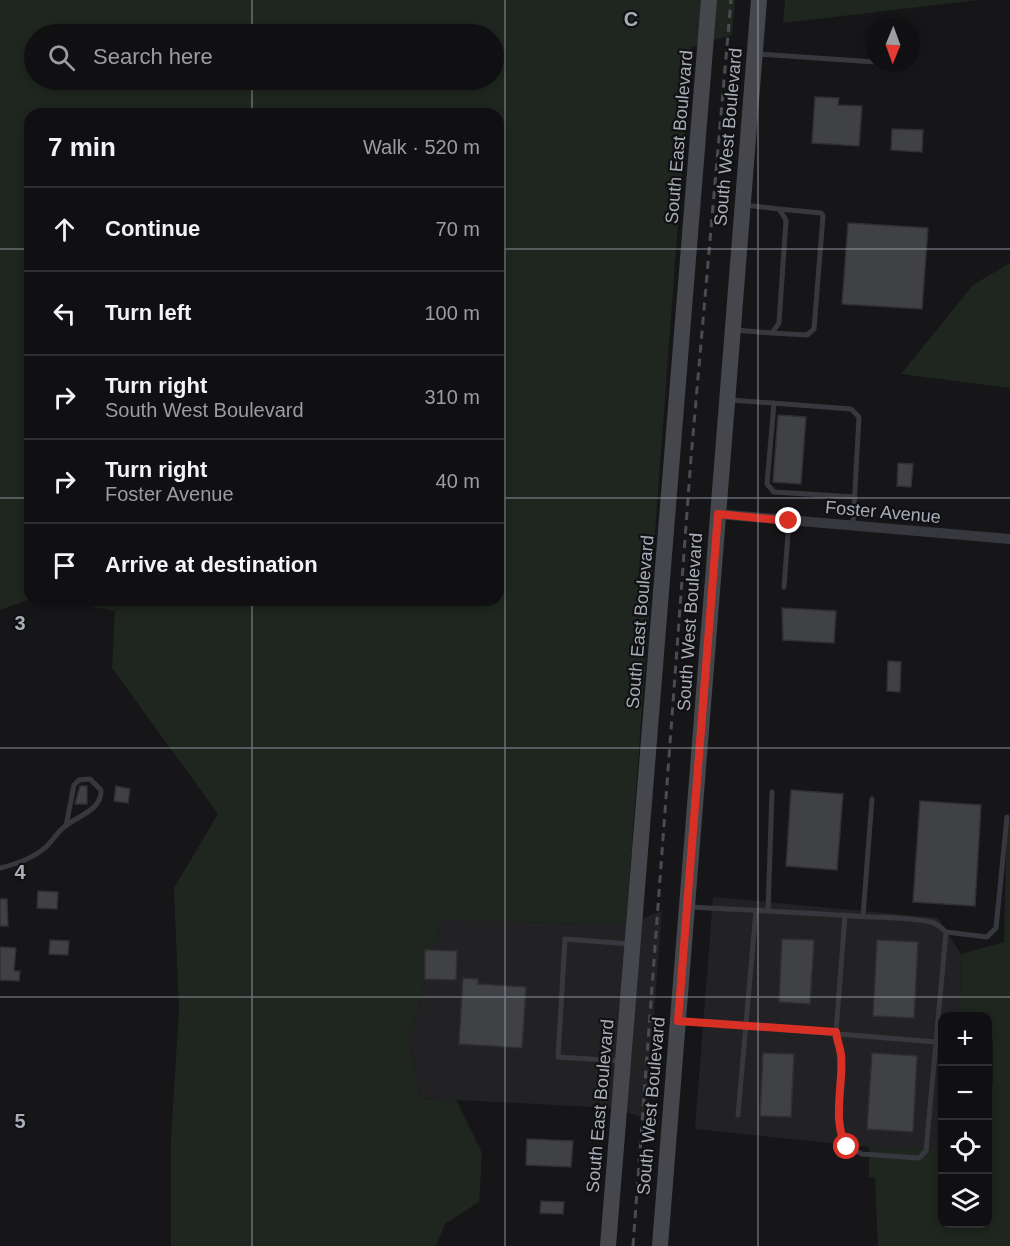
<!DOCTYPE html>
<meta charset="utf-8">
<style>
body{margin:0;font-family:Helvetica,sans-serif;background:#1e1e20;color:#f1f3f6}
.controls{position:absolute;right:18px;bottom:18px;display:grid;overflow:hidden;border-radius:12px;box-shadow:0 3px 9px #0003}
.controls button{width:54px;height:54px;display:grid;place-items:center;padding:0;border:0;border-bottom:2px solid #303032;background:#101012;color:#f1f3f6;font:30px sans-serif}
.compass{position:absolute;left:866px;top:18px;width:54px;height:54px;border-radius:50%;background:#101012;box-shadow:0 3px 9px #0003;rotate:181deg}
.stop{position:absolute;width:18px;height:18px;margin:-14px;border:4px solid #d93025;border-radius:50%;background:#fff}
.stop.end{background:#d93025;border-color:#fff;box-shadow:0 2px 6px #0008}
.list{margin:0;padding:0;list-style:none}
h2{display:flex;justify-content:space-between;align-items:center;height:78px;margin:0;padding:0 24px;font-size:26px}
h2 small{font-size:20px;font-weight:400;color:#9c9d9f}
.list li{display:grid;grid-template-columns:39px 1fr auto;gap:18px;align-items:center;box-sizing:border-box;height:84px;padding:0 24px;border-top:2px solid #303032}
.list b{display:block;font-size:22px;white-space:nowrap}
.list p{margin:0;font-size:20px;white-space:nowrap;color:#9c9d9f}
.list em{font-size:20px;font-style:normal;color:#9c9d9f}
.icon{flex:none;width:33px;height:33px;fill:none;stroke:currentColor;stroke-width:2;stroke-linecap:round;stroke-linejoin:round}
.map{position:relative;flex:none;width:1010px;height:1246px;overflow:hidden}
.search{position:absolute;background:#101012;box-shadow:0 3px 9px #0003;left:24px;top:24px;width:480px;height:66px;display:flex;align-items:center;gap:15px;box-sizing:border-box;padding:0 21px;border-radius:33px;color:#9c9d9f;font-size:22px}
.panel{position:absolute;background:#101012;box-shadow:0 3px 9px #0003;left:24px;top:108px;width:480px;height:498px;border-radius:18px}
.map>svg:first-child{display:block}
.built{fill:#222225}
.green{fill:#1e261f;fill-rule:evenodd}
.building{fill:#404145;stroke:#303034;stroke-width:1.5}
.lines{fill:none;stroke-linecap:round;stroke-linejoin:round}
.lane{stroke:#37383d;stroke-width:5}
.street{stroke:#37383d;stroke-width:10}
.secondary{stroke:#45474d;stroke-width:16}
.rail{stroke:#4a4c52;stroke-width:3;stroke-dasharray:8 6;stroke-linecap:butt}
.route{stroke:#d93025;stroke-width:8}
.grid{fill:none;stroke:#a8adb8;stroke-width:1.5;stroke-opacity:0.55}
.labels{text-anchor:middle;stroke-width:4.5;stroke-linejoin:round;paint-order:stroke}
.street-label{font-size:18px;fill:#a8adb8;stroke:#111113}
.grid-label{font-size:20px;text-anchor:middle;font-weight:bold;fill:#a8adb8;stroke:#111113;stroke-width:4.5;stroke-linejoin:round;paint-order:stroke}
</style>
<div class="map">
<svg width="1010" height="1246" viewBox="0 0 1010 1246">
<rect width="100%" height="100%" fill="#161618"/>
<path class="built" d="M 713,897 L 938,918 L 961,954 L 960,1008 L 968,1016 L 942,1016 L 942,1149 L 869,1147 L 695,1129 Z
M 662,911 L 646,1118 L 611,1108 L 420,1098 L 409,1040 L 442,920 L 626,925 Z"/>
<path class="green" d="M 0,0 L 735,0 L 732,35 L 691,47 L 626,925 L 442,920 L 409,1040 L 420,1098 L 456,1100 L 482,1153 L 479,1202 L 445,1224 L 436,1246 L 171,1246 L 171,1137 L 179,1009 L 174,888 L 218,814 L 112,668 L 115,611 L 59,600 L 498,600 L 498,114 L 30,114 L 30,599 L 0,610 ZM 34,34 L 494,34 L 494,80 L 34,80 Z
M 785,0 L 978,0 L 783,23 Z
M 1010,263 L 1010,388 L 901,374 L 973,285 Z
M 1007,817 L 1010,820 L 1010,1246 L 878,1246 L 875,1178 L 869,1177 L 869,1147 L 942,1149 L 942,1224 L 988,1224 L 988,1104 L 993,1083 L 993,1042 L 988,1037 L 988,1016 L 968,1016 L 960,1008 L 961,954 L 1004,942 Z"/>
<path class="building" d="M 815,97 L 839,98 L 838,105 L 862,106 L 859,146 L 812,143 Z
M 892,129 L 923,130 L 922,152 L 891,150 Z
M 848,223 L 928,228 L 922,309 L 842,304 Z
M 778,415 L 806,417 L 801,484 L 773,482 Z
M 898,463 L 913,464 L 911,487 L 897,486 Z
M 782,608 L 836,611 L 834,643 L 783,640 Z
M 888,661 L 901,662 L 900,692 L 887,691 Z
M 80,786 L 87,786 L 87,804 L 75,804 Z
M 116,786 L 130,789 L 128,803 L 114,801 Z
M 791,790 L 843,794 L 837,870 L 786,866 Z
M 920,801 L 981,805 L 975,906 L 913,902 Z
M 38,891 L 58,892 L 57,909 L 37,908 Z
M 0,899 L 7,899 L 8,926 L 0,926 Z
M 782,939 L 814,940 L 810,1004 L 779,1002 Z
M 50,940 L 69,941 L 68,955 L 49,954 Z
M 877,940 L 918,942 L 914,1018 L 873,1016 Z
M 0,947 L 16,948 L 14,971 L 20,971 L 19,981 L 0,980 Z
M 425,950 L 457,951 L 456,980 L 425,979 Z
M 463,978 L 478,979 L 478,984 L 526,987 L 522,1048 L 459,1044 Z
M 763,1053 L 794,1054 L 791,1117 L 760,1116 Z
M 872,1053 L 917,1056 L 913,1132 L 867,1129 Z
M 527,1139 L 573,1141 L 571,1167 L 526,1165 Z
M 541,1201 L 564,1202 L 563,1214 L 540,1213 Z"/>
<g class="lines">
<path class="lane" d="M 757,54 L 875,62
M 734,330 L 772,333 L 779,323 L 786,220 L 779,209 L 744,205
M 772,333 L 807,335 L 814,329 L 823,216 L 821,213 L 779,209
M 731,400 L 851,409 L 859,417 L 853,526
M 774,403 L 767,484 L 774,492 L 855,497
M 784,587 L 789,521
M 0,868 C 17,864 34,858 47,846 C 53,840 57,833 63,828 C 76,816 102,811 101,790 L 90,779 L 79,780 L 74,785 L 66,826
M 689,907 C 744,910 799,912 854,916 C 879,918 906,917 931,922 C 938,924 942,928 946,932 L 926,1151 L 919,1158 L 862,1154 L 847,1147 L 843,1141 L 840,1121 L 841,1055 L 836,1032 L 845,915
M 768,911 L 772,792
M 863,916 L 872,799
M 946,932 L 987,937 L 996,928 L 1007,817
M 680,1021 L 936,1042
M 622,1061 L 558,1057 L 565,939 L 630,944
M 738,1115 L 756,910"/>
<path class="street" d="M 718,514 L 1010,539"/>
<path class="secondary" d="M 608,1246 L 709,0
M 660,1246 L 759,0"/>
<path class="rail" d="M 633,1246 L 691,458 L 731,0"/>
</g>
<g class="lines">
<path class="route" d="M 789,521 L 718,514 L 678,1021 L 836,1032 C 837,1040 840,1047 841,1055 C 844,1083 831,1122 847,1147"/>
</g>
<path class="grid" d="M 252,0 L 252,34M 505,0 L 505,1246M 758,0 L 758,1246M 252,80 L 252,114M 0,249 L 30,249M 498,249 L 1010,249M 0,498 L 30,498M 498,498 L 1010,498M 252,600 L 252,1246M 0,748 L 1010,748M 0,997 L 1010,997"/>
<g class="labels">
<g class="street-label">
<text transform="translate(679 137) rotate(-85)" y="6">South East Boulevard</text>
<text transform="translate(728 137) rotate(-85)" y="6">South West Boulevard</text>
<text transform="translate(883 512) rotate(5)" y="6">Foster Avenue</text>
<text transform="translate(640 622) rotate(-85)" y="6">South East Boulevard</text>
<text transform="translate(690 622) rotate(-86)" y="6">South West Boulevard</text>
<text transform="translate(600 1106) rotate(-85)" y="6">South East Boulevard</text>
<text transform="translate(651 1106) rotate(-85)" y="6">South West Boulevard</text>
</g>
</g>
<g class="grid-label">
<text x="631" y="26">C</text>
<text x="20" y="630">3</text>
<text x="20" y="879">4</text>
<text x="20" y="1128">5</text>
</g>
</svg>
<div class="controls">
<button>+</button>
<button>−</button>
<button><svg class="icon" aria-label="locate" viewBox="0 0 24 24"><circle cx="12" cy="12" r="6"/><path d="M12 2v4M12 18v4M2 12h4M18 12h4"/></svg></button>
<button><svg class="icon" aria-label="layers" viewBox="0 0 24 24"><path d="M12 4l9 5-9 5-9-5zM3 14l9 5 9-5"/></svg></button>
</div>
<svg class="compass" viewBox="-18 -18 36 36"><path d="M0-13l5 13h-10z" fill="#e53935"/><path d="M0 13l5-13h-10z" fill="#9c9d9f"/></svg>
<div class="stop" style="left:847px;top:1147px"></div>
<div class="stop end" style="left:789px;top:521px"></div>
<div class="search"><svg class="icon" aria-label="search" viewBox="0 0 24 24"><circle cx="10" cy="10" r="6"/><path d="M15 15l6 6"/></svg>Search here</div>
<section class="panel">
<h2>7 min<small>Walk · 520 m</small></h2>
<ul class="list">
<li><svg class="icon" aria-label="ahead" viewBox="0 0 24 24"><path d="M12 20V5M6 11l6-6 6 6"/></svg><div><b>Continue</b></div><em>70 m</em></li>
<li><svg class="icon" aria-label="left" viewBox="0 0 24 24"><path d="M17 20v-9H6M10 6l-5 5 5 5"/></svg><div><b>Turn left</b></div><em>100 m</em></li>
<li><svg class="icon" aria-label="right" viewBox="0 0 24 24"><path d="M7 20v-9h11M14 6l5 5-5 5"/></svg><div><b>Turn right</b><p>South West Boulevard</p></div><em>310 m</em></li>
<li><svg class="icon" aria-label="right" viewBox="0 0 24 24"><path d="M7 20v-9h11M14 6l5 5-5 5"/></svg><div><b>Turn right</b><p>Foster Avenue</p></div><em>40 m</em></li>
<li><svg class="icon" aria-label="arrive" viewBox="0 0 24 24"><path d="M6 21V4h12l-3 4 3 4H6"/></svg><div><b>Arrive at destination</b></div></li>
</ul>
</section>
</div>
